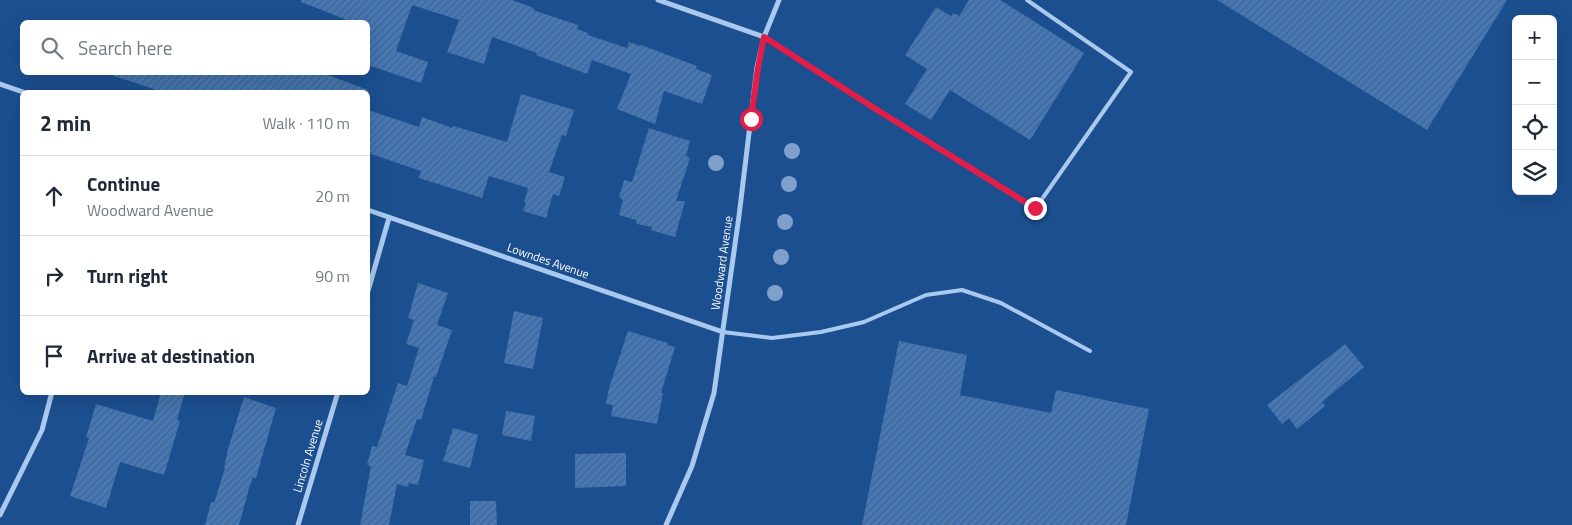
<!DOCTYPE html>
<meta charset="utf-8">
<style>
body{margin:0;font-family:"Titillium Web",sans-serif;background:#f2f2f3;color:#1f2937}
.controls{position:absolute;right:15px;top:15px;display:grid;overflow:hidden;border-radius:8px;box-shadow:0 5px 20px #0002}
.controls button{width:45px;height:45px;display:grid;place-items:center;padding:0;border:0;border-bottom:1px solid #e0e1e3;background:#fff;color:#1f2937;font:25px sans-serif}
.stop{position:absolute;width:15px;height:15px;margin:-11px;border:4px solid #e11d48;border-radius:50%;background:#fff}
.stop.end{background:#e11d48;border-color:#fff;box-shadow:0 1px 5px #0008}
.list{margin:0;padding:0;list-style:none}
h2{display:flex;justify-content:space-between;align-items:center;height:65px;margin:0;padding:0 20px;font-size:21px}
h2 small{font-size:16px;font-weight:400;color:#747a83}
.list li{display:grid;grid-template-columns:32px 1fr auto;gap:15px;align-items:center;box-sizing:border-box;height:80px;padding:0 20px;border-top:1px solid #e0e1e3}
.list b{display:block;font-size:19px;white-space:nowrap}
.list p{margin:0;font-size:16px;white-space:nowrap;color:#747a83}
.list em{font-size:16px;font-style:normal;color:#747a83}
.icon{flex:none;width:28px;height:28px;fill:none;stroke:currentColor;stroke-width:2;stroke-linecap:round;stroke-linejoin:round}
.map{position:relative;flex:none;width:1572px;height:525px;overflow:hidden}
.search{position:absolute;background:#fff;box-shadow:0 5px 20px #0002;left:20px;top:20px;width:350px;height:55px;display:flex;align-items:center;gap:12px;box-sizing:border-box;padding:0 18px;border-radius:8px;color:#747a83;font-size:19px}
.panel{position:absolute;background:#fff;box-shadow:0 5px 20px #0002;left:20px;top:90px;width:350px;height:305px;border-radius:8px}
.map>svg:first-child{display:block}
.building{fill:url(#building-hatch)}
.lines{fill:none;stroke-linecap:round;stroke-linejoin:round}
.service{stroke:#a9c9ee;stroke-width:4}
.minor{stroke:#a9c9ee;stroke-width:5}
.tree{fill:#7ea0ca}
.route{stroke:#e11d48;stroke-width:6}
.labels{text-anchor:middle;stroke-width:4.5;stroke-linejoin:round;paint-order:stroke}
.street-label{font-size:12px;fill:#fff;stroke:#1b4f8f}
</style>
<div class="map">
<svg width="1572" height="525" viewBox="0 0 1572 525">
<defs>
<pattern id="building-hatch" width="6" height="6" patternUnits="userSpaceOnUse" patternTransform="scale(1.25)"><rect width="6" height="6" fill="#4478b7"/><path d="M-1 1l2-2M0 6l6-6M5 7l2-2" fill="none" stroke="#486282"/></pattern>
</defs>
<rect width="100%" height="100%" fill="#1b4f8f"/>
<path class="building" d="M 301,0 L 512,0 L 534,8 L 533,10 L 578,25 L 577,29 L 588,33 L 588,35 L 627,48 L 629,42 L 640,46 L 641,45 L 697,66 L 696,69 L 712,75 L 702,104 L 664,91 L 655,124 L 617,109 L 631,74 L 592,60 L 587,74 L 536,55 L 537,53 L 492,37 L 484,64 L 447,52 L 459,20 L 412,5 L 396,51 L 428,62 L 421,83 L 368,65 L 368,22 L 352,22 L 301,2 Z
M 969,0 L 1000,0 L 1084,53 L 1030,140 L 950,90 L 931,120 L 905,104 L 927,69 L 905,55 L 936,7 L 951,16 L 953,13 L 959,16 Z
M 1217,0 L 1507,0 L 1427,130 Z
M 114,72 L 320,72 L 368,90 L 368,92 L 163,92 L 114,76 Z
M 521,94 L 574,110 L 566,136 L 562,135 L 549,172 L 565,177 L 559,196 L 553,194 L 546,218 L 523,211 L 526,203 L 524,202 L 528,188 L 489,176 L 482,198 L 419,178 L 421,171 L 368,153 L 368,110 L 419,127 L 422,117 L 452,128 L 453,126 L 507,142 Z
M 649,128 L 690,141 L 686,156 L 690,158 L 676,201 L 685,201 L 675,237 L 651,230 L 652,227 L 637,224 L 636,220 L 619,215 L 623,200 L 619,197 L 624,180 L 632,182 Z
M 418,283 L 448,293 L 437,325 L 452,330 L 436,377 L 434,377 L 421,420 L 417,419 L 405,455 L 424,460 L 418,485 L 409,483 L 408,487 L 397,484 L 389,525 L 360,525 L 371,466 L 367,465 L 372,446 L 377,447 L 398,383 L 407,386 L 419,348 L 406,344 L 414,320 L 408,318 Z
M 514,311 L 543,318 L 533,369 L 504,363 Z
M 628,331 L 668,343 L 667,345 L 675,347 L 661,393 L 663,393 L 657,424 L 611,416 L 613,405 L 606,404 L 609,388 Z
M 899,341 L 967,355 L 960,395 L 1051,413 L 1056,390 L 1149,409 L 1126,525 L 862,525 Z
M 1345,344 L 1364,367 L 1322,402 L 1325,406 L 1297,429 L 1289,418 L 1282,424 L 1267,405 Z
M 161,392 L 185,392 L 177,420 L 180,421 L 164,475 L 120,462 L 106,508 L 70,496 L 89,438 L 86,437 L 96,404 L 153,421 Z
M 244,397 L 276,408 L 256,478 L 253,477 L 250,485 L 239,525 L 205,525 L 211,502 L 214,503 L 225,468 L 224,468 L 228,449 Z
M 506,411 L 535,416 L 531,441 L 502,435 Z
M 453,428 L 478,435 L 470,468 L 443,461 Z
M 626,453 L 626,486 L 575,488 L 575,454 Z
M 470,501 L 496,501 L 497,525 L 470,525 Z"/>
<g class="lines">
<path class="service" d="M 764,37 L 874,108 L 1035,209 L 1131,72 L 1027,0
M 723,332 L 772,338 L 821,332 L 864,322 L 926,295 L 962,290 L 1001,303 L 1090,351"/>
<path class="minor" d="M 658,0 L 764,37
M 0,84 L 23,92
M 368,210 L 723,332
M 368,291 L 389,218
M 0,515 L 42,430 L 52,392
M 298,525 L 338,392
M 666,525 L 692,466 L 714,393 L 739,216 L 757,67 L 764,37 L 779,0"/>
</g>
<g class="tree">
<circle cx="792" cy="151" r="8"/>
<circle cx="716" cy="163" r="8"/>
<circle cx="789" cy="184" r="8"/>
<circle cx="785" cy="222" r="8"/>
<circle cx="781" cy="257" r="8"/>
<circle cx="775" cy="293" r="8"/>
</g>
<g class="lines">
<path class="route" d="M 751,119 L 758,68 L 764,37 L 874,108 L 1035,208"/>
</g>
<g class="labels">
<g class="street-label">
<text transform="translate(548 261) rotate(19)" y="4">Lowndes Avenue</text>
<text transform="translate(722 263) rotate(-82)" y="4">Woodward Avenue</text>
<text transform="translate(308 456) rotate(-73)" y="4">Lincoln Avenue</text>
</g>
</g>
</svg>
<div class="controls">
<button>+</button>
<button>−</button>
<button><svg class="icon" aria-label="locate" viewBox="0 0 24 24"><circle cx="12" cy="12" r="6"/><path d="M12 2v4M12 18v4M2 12h4M18 12h4"/></svg></button>
<button><svg class="icon" aria-label="layers" viewBox="0 0 24 24"><path d="M12 4l9 5-9 5-9-5zM3 14l9 5 9-5"/></svg></button>
</div>
<div class="stop" style="left:751px;top:119px"></div>
<div class="stop end" style="left:1035px;top:208px"></div>
<div class="search"><svg class="icon" aria-label="search" viewBox="0 0 24 24"><circle cx="10" cy="10" r="6"/><path d="M15 15l6 6"/></svg>Search here</div>
<section class="panel">
<h2>2 min<small>Walk · 110 m</small></h2>
<ul class="list">
<li><svg class="icon" aria-label="ahead" viewBox="0 0 24 24"><path d="M12 20V5M6 11l6-6 6 6"/></svg><div><b>Continue</b><p>Woodward Avenue</p></div><em>20 m</em></li>
<li><svg class="icon" aria-label="right" viewBox="0 0 24 24"><path d="M7 20v-9h11M14 6l5 5-5 5"/></svg><div><b>Turn right</b></div><em>90 m</em></li>
<li><svg class="icon" aria-label="arrive" viewBox="0 0 24 24"><path d="M6 21V4h12l-3 4 3 4H6"/></svg><div><b>Arrive at destination</b></div></li>
</ul>
</section>
</div>
